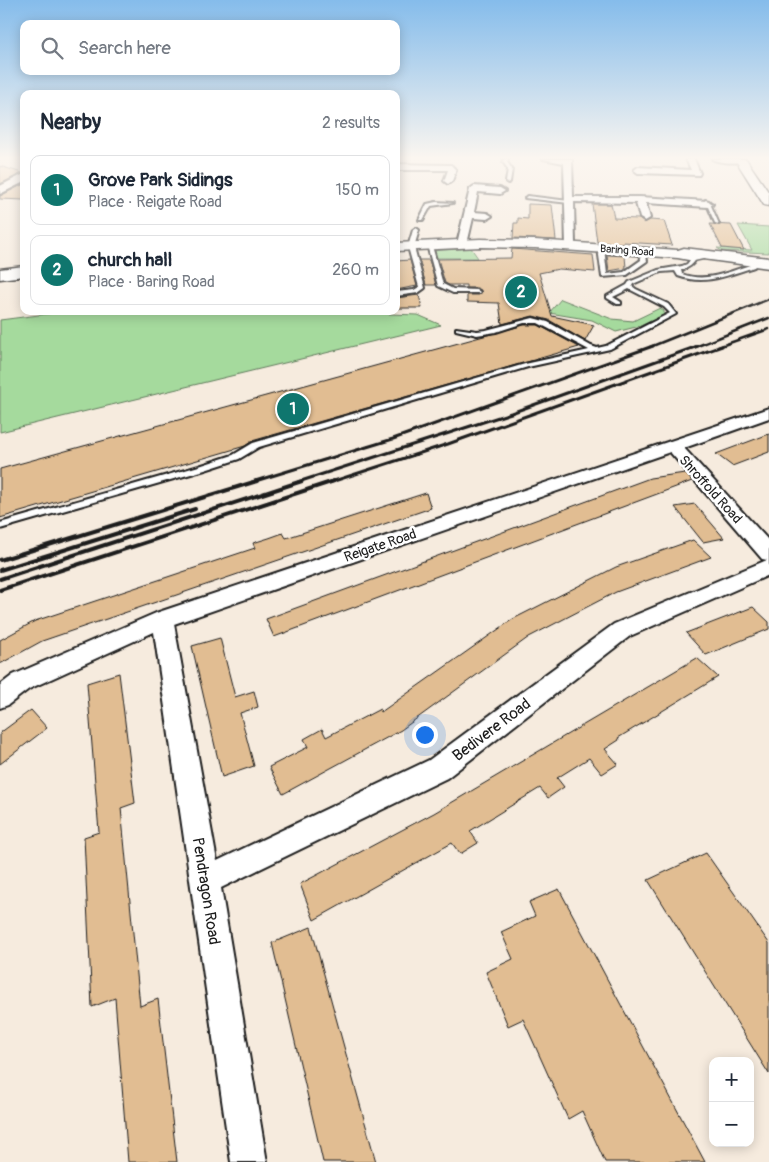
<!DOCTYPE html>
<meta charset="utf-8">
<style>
body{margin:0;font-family:Pangolin,sans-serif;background:#f6f6f7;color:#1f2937}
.controls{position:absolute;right:15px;bottom:15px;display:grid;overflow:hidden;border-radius:10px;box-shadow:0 2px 12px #0003}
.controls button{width:45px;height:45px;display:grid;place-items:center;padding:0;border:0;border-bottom:1px solid #e0e1e3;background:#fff;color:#1f2937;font:25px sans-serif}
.you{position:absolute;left:424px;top:734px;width:18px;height:18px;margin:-12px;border:4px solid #fff;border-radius:50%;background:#1a73e8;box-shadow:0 0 0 8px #1a73e833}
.badge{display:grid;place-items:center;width:32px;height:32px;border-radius:50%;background:#0f766e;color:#fff;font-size:16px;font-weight:700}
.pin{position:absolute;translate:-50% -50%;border:2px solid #fff;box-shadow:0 1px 5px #0006}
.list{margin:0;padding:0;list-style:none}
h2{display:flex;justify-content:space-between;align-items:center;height:65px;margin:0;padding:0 20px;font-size:21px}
h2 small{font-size:16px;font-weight:400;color:#747a83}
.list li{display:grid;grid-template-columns:32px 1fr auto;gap:15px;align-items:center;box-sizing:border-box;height:70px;margin:0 10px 10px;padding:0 10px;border:1px solid #e0e1e3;border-radius:10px}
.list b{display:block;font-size:19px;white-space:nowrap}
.list p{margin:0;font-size:16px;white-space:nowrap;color:#747a83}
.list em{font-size:16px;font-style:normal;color:#747a83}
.icon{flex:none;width:28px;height:28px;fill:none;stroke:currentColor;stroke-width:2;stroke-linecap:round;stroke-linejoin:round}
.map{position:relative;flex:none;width:769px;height:1162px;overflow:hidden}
.search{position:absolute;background:#fff;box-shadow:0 2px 12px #0003;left:20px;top:20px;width:380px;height:55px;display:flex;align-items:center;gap:12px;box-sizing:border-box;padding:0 18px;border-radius:10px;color:#747a83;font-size:19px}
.panel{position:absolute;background:#fff;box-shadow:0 2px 12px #0003;left:20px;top:90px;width:380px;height:225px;border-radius:10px}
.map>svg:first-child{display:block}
.green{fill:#a5da9d;stroke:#607b5c}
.building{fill:#e1bd92;stroke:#1c1c1c}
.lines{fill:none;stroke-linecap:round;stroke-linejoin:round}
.service-casing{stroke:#1c1c1c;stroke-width:4}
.minor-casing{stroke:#1c1c1c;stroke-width:4}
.tertiary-casing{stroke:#1c1c1c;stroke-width:4}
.secondary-casing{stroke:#1c1c1c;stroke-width:3}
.primary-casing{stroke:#1c1c1c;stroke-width:3}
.service{fill:#fff;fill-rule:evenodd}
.minor{fill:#fff;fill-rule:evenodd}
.tertiary{fill:#fff;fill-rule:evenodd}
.secondary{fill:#fff;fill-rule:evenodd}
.primary{fill:#fff;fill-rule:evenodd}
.rail-far2{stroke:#1c1c1c;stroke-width:2.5}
.rail-far1{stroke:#1c1c1c;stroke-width:3}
.rail{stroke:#1c1c1c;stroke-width:4}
.labels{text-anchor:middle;stroke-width:5;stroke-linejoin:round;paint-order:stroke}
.far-street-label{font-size:11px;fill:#1c1c1c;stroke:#fff}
.street-label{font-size:14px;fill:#1c1c1c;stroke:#fff}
.near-street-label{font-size:16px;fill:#1c1c1c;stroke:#fff}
</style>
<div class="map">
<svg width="769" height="1162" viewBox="0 0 769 1162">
<rect width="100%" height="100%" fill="#f6ebde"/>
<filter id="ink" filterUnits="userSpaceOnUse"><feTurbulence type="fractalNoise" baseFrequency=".02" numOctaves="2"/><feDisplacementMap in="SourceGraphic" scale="10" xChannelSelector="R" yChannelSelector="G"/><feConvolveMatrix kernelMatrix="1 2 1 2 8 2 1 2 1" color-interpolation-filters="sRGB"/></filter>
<g filter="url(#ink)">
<path class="green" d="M 738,225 L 769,227 L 769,253 L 722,251 L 717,248 L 752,250 Z
M 471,248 L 478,258 L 437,258 L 432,251 Z
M 561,299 L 612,319 L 633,321 L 660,308 L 664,311 L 664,315 L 640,326 L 616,332 L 592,320 L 549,313 Z
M 70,311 L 387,311 L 388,314 L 418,315 L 441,325 L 0,432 L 0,320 Z"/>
<path class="building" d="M 0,166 L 22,173 L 0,184 Z
M 24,184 L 24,200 L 0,199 L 0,196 Z
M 528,204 L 552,205 L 556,240 L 513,238 L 514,223 L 518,223 L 518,218 L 528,219 Z
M 592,204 L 611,204 L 614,218 L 639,219 L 644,223 L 650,220 L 664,221 L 672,245 L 623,242 L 624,244 L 597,242 Z
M 710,224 L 731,225 L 744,250 L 722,248 Z
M 512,249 L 593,255 L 595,272 L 559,269 L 539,273 L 552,316 L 594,325 L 585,341 L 549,320 L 533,316 L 502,324 L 499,303 L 467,302 L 467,295 L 479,295 L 481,290 L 477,288 L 466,288 L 466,285 L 449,285 L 445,283 L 438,259 L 511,258 Z
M 607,255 L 625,256 L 626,268 L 609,271 Z
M 410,260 L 417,286 L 396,290 L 396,261 Z
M 419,260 L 429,260 L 436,285 L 426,285 Z
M 419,295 L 422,308 L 396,308 L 396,298 Z
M 524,325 L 538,325 L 579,347 L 252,441 L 245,446 L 0,518 L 0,469 Z
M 769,434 L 769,452 L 732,466 L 716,454 Z
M 685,473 L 692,481 L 274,637 L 266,619 L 650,478 Z
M 426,493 L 431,508 L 42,641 L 0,664 L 0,640 L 35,621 L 255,548 L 253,543 L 269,538 L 283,533 L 286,538 Z
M 695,504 L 713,525 L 724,538 L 703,542 L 675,507 Z
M 693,540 L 711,557 L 616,592 L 529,637 L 401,730 L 283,794 L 269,767 L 308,747 L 304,739 L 322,729 L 326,737 L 380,709 L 381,712 L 513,619 L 616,567 Z
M 753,607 L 769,622 L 769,629 L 706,655 L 686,633 Z
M 220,638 L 235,697 L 254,691 L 258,707 L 240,713 L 254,766 L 222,777 L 192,646 Z
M 697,658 L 718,677 L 618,738 L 619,740 L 605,749 L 618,764 L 602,774 L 589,758 L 557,778 L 564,787 L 548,798 L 540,788 L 470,831 L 478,843 L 460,854 L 452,843 L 314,920 L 300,884 L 434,813 Z
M 119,673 L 135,803 L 121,808 L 140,1006 L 158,999 L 177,1162 L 128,1162 L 115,998 L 92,1007 L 84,837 L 99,832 L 87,683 Z
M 31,710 L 47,728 L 0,764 L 0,733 Z
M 706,853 L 769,943 L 769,1074 L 648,880 Z
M 559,889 L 705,1162 L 605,1162 L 582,1111 L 568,1119 L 523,1019 L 508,1026 L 486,972 L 513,959 L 501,932 L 535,916 L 529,902 Z
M 311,927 L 344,1047 L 376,1162 L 323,1162 L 272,943 Z"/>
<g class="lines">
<defs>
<path id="service" d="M 504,159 L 508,159 L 507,162 L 512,169 L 510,182 L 508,183 L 506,182 L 508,169 L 503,162 Z
M 527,196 L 569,201 L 571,202 L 569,203 L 525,198 Z
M 705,200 L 709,201 L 719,224 L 715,223 Z
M 436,202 L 453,203 L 431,206 L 423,220 L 419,220 L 427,204 Z
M 416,228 L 419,230 L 414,247 L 425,288 L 418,293 L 396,296 L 396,292 L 414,290 L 419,287 L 408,247 L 413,230 Z
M 427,245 L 432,246 L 443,284 L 453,289 L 477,290 L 480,292 L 479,293 L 453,293 L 438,286 Z
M 601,246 L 604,248 L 607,274 L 624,272 L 641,260 L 640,250 L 645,251 L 647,261 L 627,275 L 602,277 L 598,248 Z
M 694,255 L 697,257 C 693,265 689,268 681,270 L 682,274 C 706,283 728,272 750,265 L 752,263 L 751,258 L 755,258 L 758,263 L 754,267 C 728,275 705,286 678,276 L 675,271 L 661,272 L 633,284 L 632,286 L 636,289 L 668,304 L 676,314 L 610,349 L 528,367 L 259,447 L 239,459 L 205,470 L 0,529 L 0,523 L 199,466 L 233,455 L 253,443 L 525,364 L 589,350 L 538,323 L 524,323 L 496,332 L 477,335 L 456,330 L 456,328 L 477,331 L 486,330 L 533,318 L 548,322 L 591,346 L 597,348 L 606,346 L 670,313 L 664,307 L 629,289 L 613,297 L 621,302 L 621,304 L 617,304 L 607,298 L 607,296 L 627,285 L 629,282 L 658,270 L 682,266 L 687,264 Z"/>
<path id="minor" d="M 543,159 L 572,159 L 573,197 L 640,197 L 708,201 L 713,204 L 708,207 L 646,203 L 650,218 L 645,221 L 640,218 L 636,203 L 574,202 L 575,245 L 574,247 L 566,247 L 564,163 Z
M 686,159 L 694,159 L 700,173 L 699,175 L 638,173 L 634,170 L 638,167 L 691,170 Z
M 712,159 L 745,159 L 745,160 C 738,164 719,163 712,159 Z
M 396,164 L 451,165 L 456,170 L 452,181 L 448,184 L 444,181 L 448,170 L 396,170 Z
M 474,186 L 500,188 L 505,191 L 500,194 L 478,192 L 474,212 L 487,213 L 492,216 L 487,219 L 473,218 L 467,244 L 462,247 L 457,244 L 470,189 Z
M 769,408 L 769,418 L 684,448 L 769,541 L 769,575 L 630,636 L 447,778 L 221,888 L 267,1162 L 231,1162 L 154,632 L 29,689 L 8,705 L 0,708 L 0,685 L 13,675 L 156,613 ZM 670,452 L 762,559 L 767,560 L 614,624 L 429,760 L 217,861 L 174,624 Z"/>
<path id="tertiary" d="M 24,174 L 24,182 L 0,194 L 0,186 Z"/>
<path id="secondary" d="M 735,159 L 746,159 L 769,193 L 769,206 L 764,205 Z"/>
<path id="primary" d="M 480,239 L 535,240 L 678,250 L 684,248 L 769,258 L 769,268 L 703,259 L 694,261 L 678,258 L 535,248 L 480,247 L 396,251 L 396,243 Z
M 24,266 L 24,276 L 0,279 L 0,269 Z"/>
</defs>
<use href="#service" class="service-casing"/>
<use href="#minor" class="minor-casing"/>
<use href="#tertiary" class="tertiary-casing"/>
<use href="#secondary" class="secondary-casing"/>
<use href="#primary" class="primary-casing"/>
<use href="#service" class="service"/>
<use href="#minor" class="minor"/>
<use href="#tertiary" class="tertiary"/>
<use href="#secondary" class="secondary"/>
<use href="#primary" class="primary"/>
<path class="rail-far2" d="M 650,347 L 769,299
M 695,347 L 769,318
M 718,347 L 769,329"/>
<path class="rail-far1" d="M 252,482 L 393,439 L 653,346
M 298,482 L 511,413 L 698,346
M 331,482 L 448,444 L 722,346"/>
<path class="rail" d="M 0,560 L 257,481
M 0,570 L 195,509
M 0,579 L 302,481
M 0,590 L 334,481"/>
</g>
</g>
<linearGradient id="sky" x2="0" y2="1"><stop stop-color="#85bceb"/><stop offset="0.49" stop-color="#fbf6f0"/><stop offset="1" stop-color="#fbf6f0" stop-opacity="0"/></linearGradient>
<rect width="769" height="322" fill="url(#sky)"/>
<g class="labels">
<g class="far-street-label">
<text transform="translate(627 250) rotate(4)" y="4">Baring Road</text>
</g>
<g class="street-label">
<text transform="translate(711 489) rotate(48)" y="5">Shroffold Road</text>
<text transform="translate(380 545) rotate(-19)" y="5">Reigate Road</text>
</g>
<g class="near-street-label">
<text transform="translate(491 729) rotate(-37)" y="6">Bedivere Road</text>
<text transform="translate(207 891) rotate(81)" y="6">Pendragon Road</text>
</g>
</g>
</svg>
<div class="controls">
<button>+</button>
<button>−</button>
</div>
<div class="you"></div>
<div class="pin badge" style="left:293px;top:409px">1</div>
<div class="pin badge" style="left:521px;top:292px">2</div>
<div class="search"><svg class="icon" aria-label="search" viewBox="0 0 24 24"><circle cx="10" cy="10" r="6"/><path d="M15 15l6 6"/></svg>Search here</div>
<section class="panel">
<h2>Nearby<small>2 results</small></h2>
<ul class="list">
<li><span class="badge">1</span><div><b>Grove Park Sidings</b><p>Place · Reigate Road</p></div><em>150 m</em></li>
<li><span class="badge">2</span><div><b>church hall</b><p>Place · Baring Road</p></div><em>260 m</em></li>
</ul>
</section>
</div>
